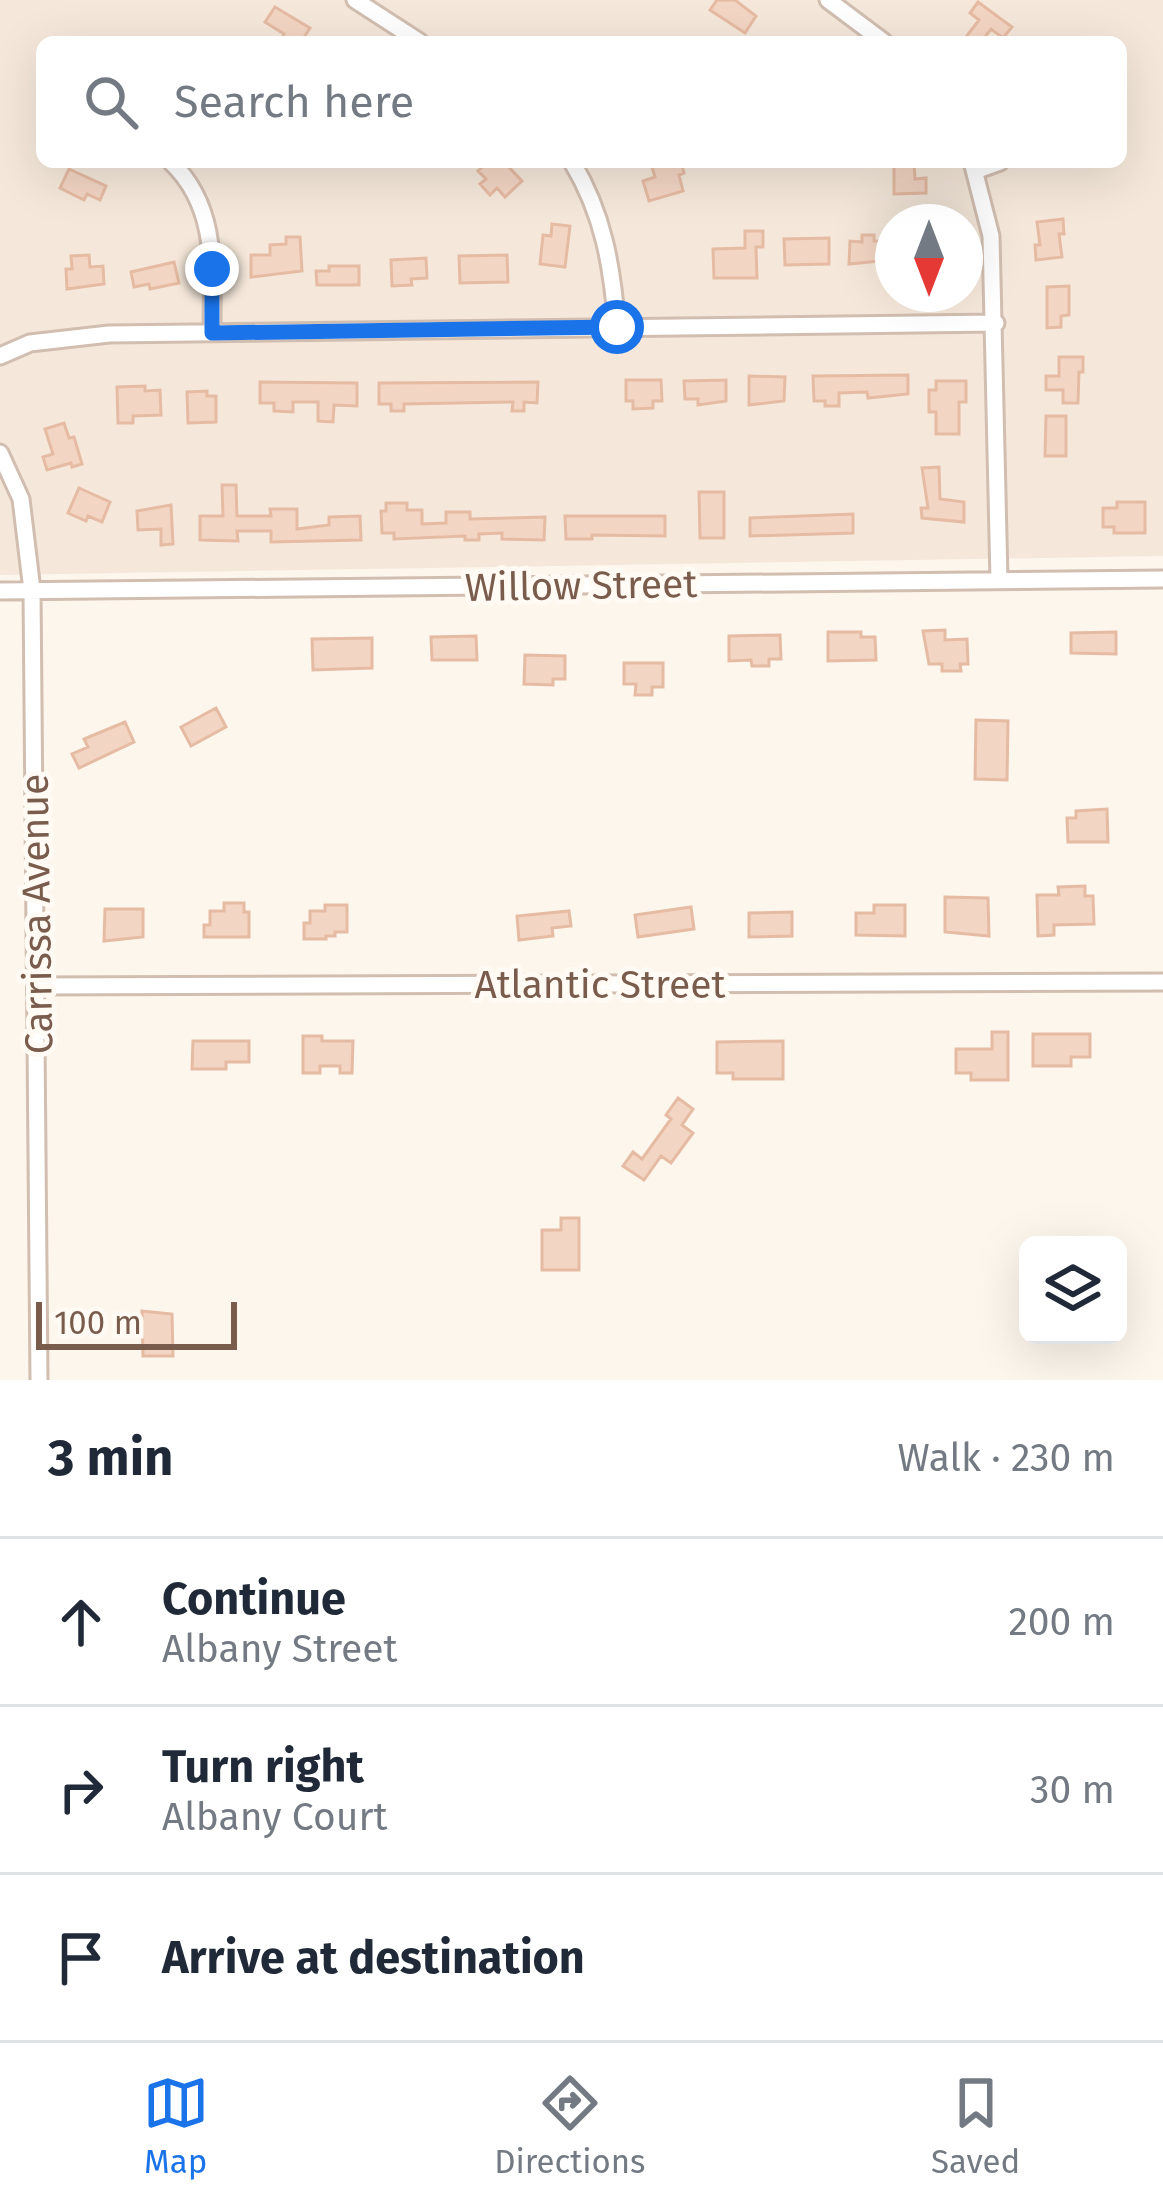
<!DOCTYPE html>
<meta charset="utf-8">
<style>
body{margin:0;font-family:"Fira Sans",sans-serif;background:#f2f2f3;color:#1f2937}
.controls{position:absolute;right:36px;bottom:36px;display:grid;overflow:hidden;border-radius:18px;box-shadow:0 12px 48px #0002}
.controls button{width:108px;height:108px;display:grid;place-items:center;padding:0;border:0;border-bottom:3px solid #e0e1e3;background:#fff;color:#1f2937;font:60px sans-serif}
.compass{position:absolute;left:875px;top:204px;width:108px;height:108px;border-radius:50%;background:#fff;box-shadow:0 12px 48px #0002;rotate:180deg}
.scale{position:absolute;left:36px;bottom:30px;width:201px;box-sizing:border-box;padding-left:12px;border:6px solid #7a5c4d;border-top:0;font-size:33px;line-height:42px;white-space:nowrap;color:#7a5c4d;-webkit-text-stroke:9px #fffaf3;paint-order:stroke}
.stop{position:absolute;width:36px;height:36px;margin:-27px;border:9px solid #1a73e8;border-radius:50%;background:#fff}
.stop.end{background:#1a73e8;border-color:#fff;box-shadow:0 3px 12px #0008}
.list{margin:0;padding:0;list-style:none}
h2{display:flex;justify-content:space-between;align-items:center;height:156px;margin:0;padding:0 48px;font-size:51px}
h2 small{font-size:39px;font-weight:400;color:#747a83}
.list li{display:grid;grid-template-columns:78px 1fr auto;gap:36px;align-items:center;box-sizing:border-box;height:168px;padding:0 48px;border-top:3px solid #e0e1e3}
.list b{display:block;font-size:45px;white-space:nowrap}
.list p{margin:0;font-size:39px;white-space:nowrap;color:#747a83}
.list em{font-size:39px;font-style:normal;color:#747a83}
.icon{flex:none;width:66px;height:66px;fill:none;stroke:currentColor;stroke-width:2;stroke-linecap:round;stroke-linejoin:round}
.map{position:relative;flex:none;width:1163px;height:1380px;overflow:hidden}
.search{position:absolute;background:#fff;box-shadow:0 12px 48px #0002;left:36px;right:36px;top:36px;height:132px;display:flex;align-items:center;gap:30px;box-sizing:border-box;padding:0 42px;border-radius:18px;color:#747a83;font-size:45px}
.sheet{height:660px;background:#fff}
nav{display:flex;justify-content:space-around;align-items:center;box-sizing:border-box;height:168px;border-top:3px solid #e0e1e3;background:#fff;font-size:33px;color:#747a83}
nav a{display:grid;justify-items:center;gap:6px}
nav .on{color:#1a73e8}
.map>svg:first-child{display:block}
.residential{fill:#f5e8da;fill-rule:evenodd}
.building{fill:#f3d5c3;stroke:#e6bba3;stroke-width:3}
.lines{fill:none;stroke-linecap:round;stroke-linejoin:round}
.street-casing{stroke:#d1beb0;stroke-width:21}
.street{stroke:#fff;stroke-width:15}
.route{stroke:#1a73e8;stroke-width:15}
.labels{text-anchor:middle;stroke-width:10;stroke-linejoin:round;paint-order:stroke}
.street-label{font-size:39px;fill:#7a5c4d;stroke:#fffaf3}
</style>
<div class="map">
<svg width="1163" height="1380" viewBox="0 0 1163 1380">
<rect width="100%" height="100%" fill="#fdf6ec"/>
<path class="residential" d="M 0,0 L 1163,0 L 1163,556 L 0,575 ZM 42,42 L 1121,42 L 1121,162 L 42,162 ZM 893,222 L 965,222 L 965,294 L 893,294 Z"/>
<path class="building" d="M 717,0 L 735,0 L 756,16 L 745,33 L 710,10 Z
M 978,2 L 1012,27 L 1003,38 L 991,29 L 981,42 L 962,42 L 979,20 L 970,13 Z
M 275,7 L 310,28 L 301,42 L 279,42 L 284,34 L 265,22 Z
M 488,162 L 504,162 L 522,181 L 505,197 L 497,188 L 490,195 L 480,184 L 486,179 L 478,171 Z
M 669,162 L 681,162 L 684,173 L 679,175 L 683,191 L 649,201 L 643,181 L 655,177 L 652,167 Z
M 894,162 L 914,162 L 915,179 L 926,178 L 926,193 L 894,194 Z
M 69,169 L 106,186 L 100,200 L 87,194 L 84,200 L 60,188 Z
M 1063,219 L 1064,234 L 1059,234 L 1062,257 L 1036,260 L 1035,245 L 1040,245 L 1037,222 Z
M 552,224 L 570,226 L 565,267 L 540,264 L 543,235 L 551,236 Z
M 745,231 L 763,231 L 763,247 L 756,247 L 757,278 L 714,278 L 713,249 L 745,248 Z
M 862,235 L 874,235 L 874,241 L 891,241 L 891,260 L 849,264 L 850,241 L 862,242 Z
M 286,237 L 300,237 L 302,271 L 251,277 L 251,255 L 270,255 L 270,245 L 286,244 Z
M 829,238 L 829,264 L 785,265 L 784,239 Z
M 89,255 L 90,267 L 103,266 L 104,284 L 67,289 L 66,269 L 72,269 L 71,256 Z
M 507,255 L 508,282 L 460,283 L 459,256 Z
M 426,258 L 427,278 L 411,279 L 412,285 L 392,286 L 391,260 Z
M 174,262 L 179,283 L 150,289 L 149,284 L 134,287 L 131,272 Z
M 329,266 L 359,266 L 359,285 L 317,285 L 316,271 L 329,271 Z
M 1069,286 L 1069,315 L 1061,316 L 1061,327 L 1047,328 L 1047,287 Z
M 1059,357 L 1083,357 L 1083,372 L 1079,372 L 1078,403 L 1063,403 L 1063,390 L 1046,390 L 1046,376 L 1059,376 Z
M 908,375 L 908,394 L 868,398 L 867,392 L 839,393 L 839,406 L 825,406 L 825,401 L 814,401 L 813,376 Z
M 749,376 L 785,377 L 784,401 L 749,405 Z
M 626,380 L 661,380 L 662,401 L 653,401 L 653,408 L 633,409 L 633,401 L 626,401 Z
M 726,380 L 726,401 L 698,405 L 698,399 L 685,399 L 684,381 Z
M 936,381 L 966,381 L 966,402 L 959,402 L 959,434 L 936,434 L 936,412 L 929,412 L 929,390 L 936,390 Z
M 260,382 L 357,383 L 357,406 L 334,405 L 333,422 L 318,421 L 318,402 L 293,402 L 293,412 L 274,411 L 274,403 L 260,403 Z
M 538,382 L 537,403 L 524,402 L 524,411 L 512,411 L 513,402 L 404,404 L 404,411 L 391,411 L 391,404 L 379,404 L 379,383 Z
M 145,386 L 145,391 L 160,390 L 161,415 L 133,416 L 133,423 L 118,423 L 117,387 Z
M 207,391 L 207,396 L 216,396 L 216,422 L 188,423 L 187,392 Z
M 1046,416 L 1066,416 L 1066,456 L 1045,456 Z
M 64,423 L 69,438 L 74,437 L 82,464 L 72,467 L 71,463 L 47,470 L 43,457 L 53,454 L 45,429 Z
M 939,467 L 940,499 L 964,502 L 964,522 L 922,518 L 921,508 L 928,508 L 922,468 Z
M 222,485 L 236,485 L 237,516 L 271,516 L 270,509 L 297,509 L 297,529 L 329,525 L 329,517 L 360,516 L 361,540 L 271,542 L 271,531 L 237,531 L 238,541 L 200,540 L 200,516 L 223,516 Z
M 79,488 L 110,502 L 102,522 L 88,516 L 86,521 L 68,513 Z
M 699,492 L 724,492 L 724,538 L 700,538 Z
M 1117,502 L 1145,502 L 1145,533 L 1114,533 L 1114,527 L 1103,527 L 1103,508 L 1117,508 Z
M 386,503 L 407,503 L 407,510 L 422,510 L 422,524 L 446,523 L 446,512 L 470,512 L 470,519 L 545,517 L 544,540 L 502,539 L 502,533 L 479,534 L 479,540 L 465,540 L 465,536 L 394,539 L 394,533 L 382,533 L 381,511 L 386,511 Z
M 171,505 L 173,544 L 161,545 L 161,529 L 138,530 L 137,511 Z
M 853,514 L 853,533 L 750,536 L 750,518 Z
M 565,516 L 665,516 L 665,536 L 592,535 L 592,539 L 566,539 Z
M 945,630 L 945,640 L 967,639 L 968,664 L 960,664 L 961,671 L 942,671 L 942,664 L 929,664 L 923,631 Z
M 828,632 L 861,632 L 861,637 L 875,637 L 876,660 L 828,661 Z
M 1116,632 L 1116,654 L 1071,653 L 1071,633 Z
M 780,635 L 781,659 L 769,659 L 769,666 L 752,666 L 751,660 L 729,661 L 729,636 Z
M 476,636 L 477,660 L 432,660 L 431,637 Z
M 372,638 L 372,668 L 313,670 L 312,639 Z
M 525,655 L 565,656 L 565,679 L 553,679 L 553,685 L 524,684 Z
M 624,663 L 663,663 L 663,687 L 652,687 L 652,695 L 635,695 L 636,684 L 624,684 Z
M 216,708 L 226,727 L 191,746 L 181,727 Z
M 976,720 L 1008,721 L 1007,780 L 975,779 Z
M 125,722 L 134,742 L 79,768 L 72,754 L 88,747 L 84,739 Z
M 1107,809 L 1108,842 L 1068,842 L 1067,818 L 1076,818 L 1076,811 Z
M 1085,886 L 1085,896 L 1093,896 L 1094,924 L 1054,925 L 1054,935 L 1038,936 L 1037,895 L 1059,895 L 1058,887 Z
M 945,897 L 988,898 L 989,936 L 945,932 Z
M 224,903 L 244,903 L 244,912 L 249,912 L 249,937 L 204,937 L 204,925 L 210,925 L 210,911 L 224,911 Z
M 325,905 L 347,905 L 347,932 L 335,932 L 335,936 L 326,936 L 326,939 L 304,939 L 304,923 L 310,923 L 310,911 L 325,911 Z
M 874,905 L 905,905 L 905,936 L 856,935 L 856,913 L 874,913 Z
M 691,907 L 694,929 L 638,937 L 635,915 Z
M 105,909 L 143,909 L 143,937 L 104,941 Z
M 569,911 L 571,926 L 552,928 L 553,936 L 519,940 L 517,916 Z
M 792,912 L 792,936 L 749,937 L 749,913 Z
M 992,1032 L 1008,1032 L 1008,1080 L 971,1080 L 971,1073 L 956,1073 L 956,1049 L 992,1049 Z
M 1033,1034 L 1090,1034 L 1090,1057 L 1071,1057 L 1071,1066 L 1033,1066 Z
M 303,1036 L 322,1036 L 322,1041 L 353,1041 L 352,1073 L 340,1073 L 340,1066 L 320,1066 L 320,1073 L 303,1073 Z
M 193,1041 L 249,1041 L 249,1062 L 226,1062 L 226,1069 L 192,1069 Z
M 783,1041 L 783,1079 L 733,1079 L 733,1073 L 717,1073 L 717,1042 Z
M 678,1098 L 693,1109 L 682,1125 L 693,1133 L 671,1163 L 661,1156 L 644,1180 L 623,1166 L 633,1152 L 642,1159 L 671,1119 L 666,1115 Z
M 561,1218 L 579,1218 L 579,1270 L 542,1270 L 542,1230 L 561,1230 Z
M 142,1311 L 172,1314 L 173,1356 L 143,1356 Z"/>
<g class="lines">
<defs>
<path id="street" d="M 355,0 L 420,42
M 828,0 L 884,42
M 171,162 C 219,208 212,271 212,333
M 572,162 C 604,215 612,267 617,327
M 972,162 L 991,236 L 999,580
M 975,171 L 1000,162
M 0,356 L 30,343 L 109,334 L 996,323
M 0,453 L 21,499 L 32,590 L 39,1380
M 0,591 L 1163,579
M 36,986 L 1163,982"/>
</defs>
<use href="#street" class="street-casing"/>
<use href="#street" class="street"/>
</g>
<g class="lines">
<path class="route" d="M 212,269 L 212,333 L 617,327"/>
</g>
<g class="labels">
<g class="street-label">
<text transform="translate(581 585) rotate(-1)" y="14">Willow Street</text>
<text transform="translate(36 914) rotate(-91)" y="14">Carrissa Avenue</text>
<text x="600" y="998">Atlantic Street</text>
</g>
</g>
</svg>
<div class="controls">
<button><svg class="icon" aria-label="layers" viewBox="0 0 24 24"><path d="M12 4l9 5-9 5-9-5zM3 14l9 5 9-5"/></svg></button>
</div>
<svg class="compass" viewBox="-18 -18 36 36"><path d="M0-13l5 13h-10z" fill="#e53935"/><path d="M0 13l5-13h-10z" fill="#747a83"/></svg>
<div class="scale">100 m</div>
<div class="stop" style="left:617px;top:327px"></div>
<div class="stop end" style="left:212px;top:269px"></div>
<div class="search"><svg class="icon" aria-label="search" viewBox="0 0 24 24"><circle cx="10" cy="10" r="6"/><path d="M15 15l6 6"/></svg>Search here</div>
</div>
<section class="sheet">
<h2>3 min<small>Walk · 230 m</small></h2>
<ul class="list">
<li><svg class="icon" aria-label="ahead" viewBox="0 0 24 24"><path d="M12 20V5M6 11l6-6 6 6"/></svg><div><b>Continue</b><p>Albany Street</p></div><em>200 m</em></li>
<li><svg class="icon" aria-label="right" viewBox="0 0 24 24"><path d="M7 20v-9h11M14 6l5 5-5 5"/></svg><div><b>Turn right</b><p>Albany Court</p></div><em>30 m</em></li>
<li><svg class="icon" aria-label="arrive" viewBox="0 0 24 24"><path d="M6 21V4h12l-3 4 3 4H6"/></svg><div><b>Arrive at destination</b></div></li>
</ul>
</section>
<nav>
<a class="on"><svg class="icon" aria-label="map" viewBox="0 0 24 24"><path d="M3 6l6-2 6 2 6-2v14l-6 2-6-2-6 2zM9 4v14M15 6v14"/></svg>Map</a>
<a><svg class="icon" aria-label="directions" viewBox="0 0 24 24"><path d="M12 3l9 9-9 9-9-9zM9 14v-3h6M13 9l2 2-2 2"/></svg>Directions</a>
<a><svg class="icon" aria-label="saved" viewBox="0 0 24 24"><path d="M7 4h10v16l-5-4-5 4z"/></svg>Saved</a>
</nav>
